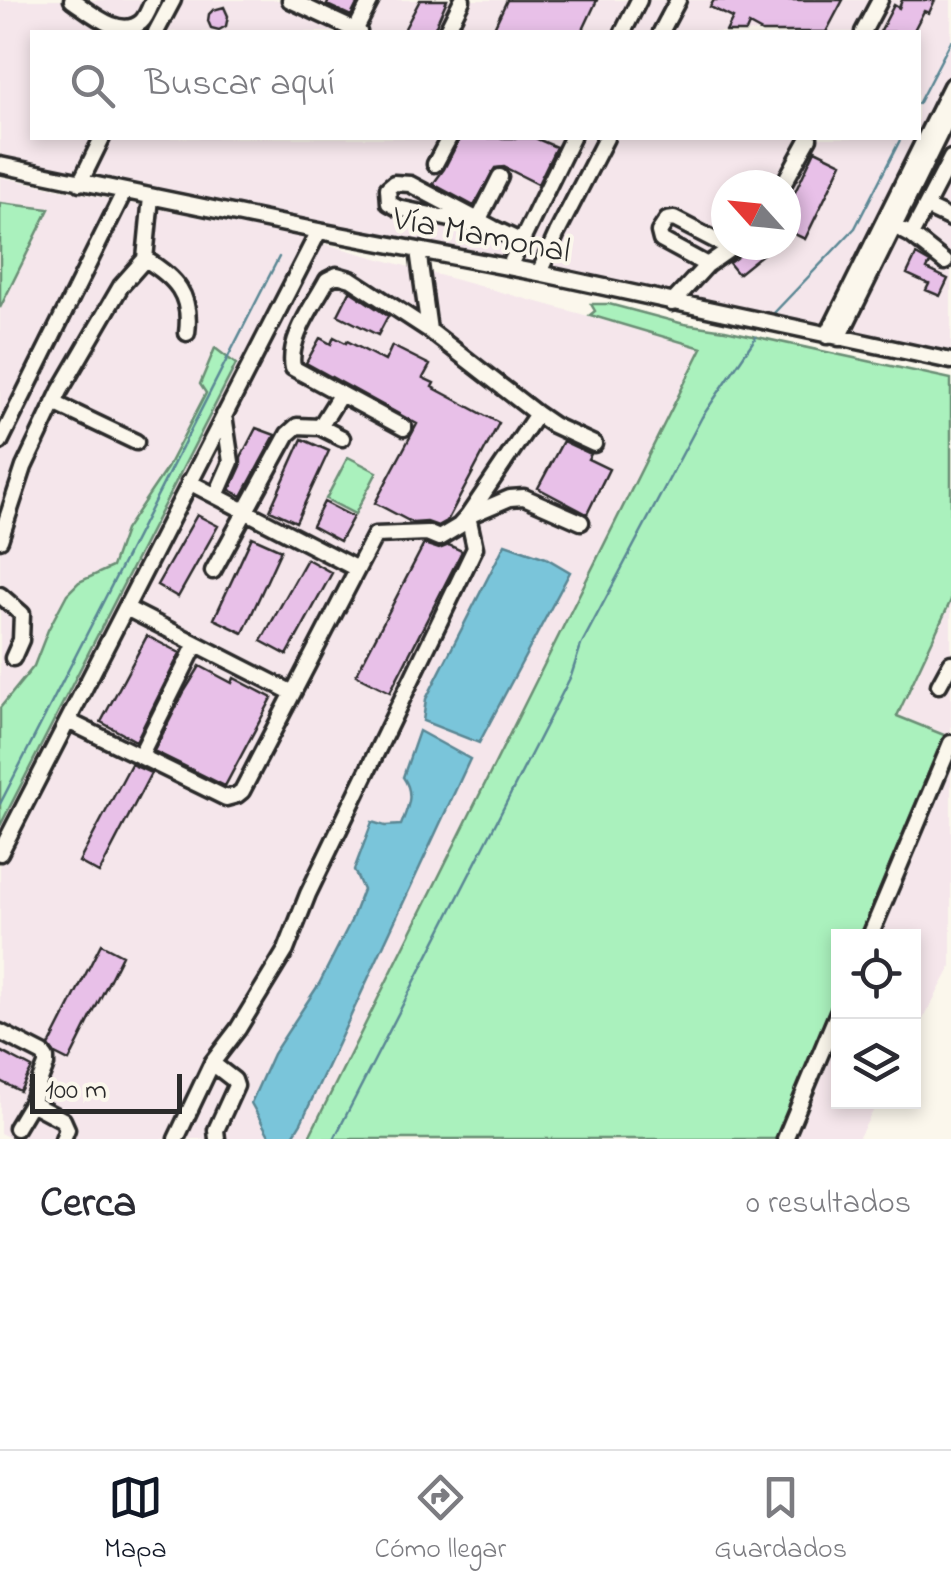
<!DOCTYPE html>
<html lang="es">
<meta charset="utf-8">
<style>
body{margin:0;font-family:"Indie Flower",sans-serif;background:#f2f2f3;color:#2b2b33}
.controls{position:absolute;right:30px;bottom:30px;display:grid;overflow:hidden;border-radius:0px;box-shadow:0 5px 15px #0003}
.controls button{width:90px;height:90px;display:grid;place-items:center;padding:0;border:0;border-bottom:2px solid #e1e1e2;background:#fff;color:#2b2b33;font:50px sans-serif}
.compass{position:absolute;left:711px;top:170px;width:90px;height:90px;border-radius:50%;background:#fff;box-shadow:0 5px 15px #0003;rotate:297deg}
.scale{position:absolute;left:30px;bottom:25px;width:152px;box-sizing:border-box;padding-left:10px;border:5px solid #2b2b2b;border-top:0;font-size:28px;line-height:35px;white-space:nowrap;color:#2b2b2b;-webkit-text-stroke:8px #fbf7ec;paint-order:stroke}
.list{margin:0;padding:0;list-style:none}
h2{display:flex;justify-content:space-between;align-items:center;height:130px;margin:0;padding:0 40px;font-size:42px}
h2 small{font-size:32px;font-weight:400;color:#7c7c81}
.icon{flex:none;width:55px;height:55px;fill:none;stroke:currentColor;stroke-width:2;stroke-linecap:round;stroke-linejoin:round}
.map{position:relative;flex:none;width:951px;height:1139px;overflow:hidden}
.search{position:absolute;background:#fff;box-shadow:0 5px 15px #0003;left:30px;right:30px;top:30px;height:110px;display:flex;align-items:center;gap:25px;box-sizing:border-box;padding:0 35px;border-radius:0px;color:#7c7c81;font-size:38px}
.sheet{height:310px;background:#fff}
nav{display:flex;justify-content:space-around;align-items:center;box-sizing:border-box;height:140px;border-top:2px solid #e1e1e2;background:#fff;font-size:28px;color:#7c7c81}
nav a{display:grid;justify-items:center;gap:5px}
nav .on{color:#111827}
.map>svg:first-child{display:block}
.built{fill:#f5e6eb;fill-rule:evenodd}
.green{fill:#aaf1bd;stroke:#6a8e74;stroke-width:2.5}
.water{fill:#7ac5da;stroke:#5a8794;stroke-width:2.5}
.lines{fill:none;stroke-linecap:round;stroke-linejoin:round}
.stream{stroke:#5a8794;stroke-width:2.5}
.building{fill:#e8c0e8;stroke:#2b2b2b;stroke-width:2.5}
.minor-casing{stroke:#2b2b2b;stroke-width:21}
.minor{stroke:#fbf7ec;stroke-width:14}
.labels{text-anchor:middle;stroke-width:8;stroke-linejoin:round;paint-order:stroke}
.street-label{font-size:35px;fill:#2b2b2b;stroke:#fbf7ec}
</style>
<div class="map">
<svg width="951" height="1139" viewBox="0 0 951 1139">
<rect width="100%" height="100%" fill="#fbf7ec"/>
<filter id="ink" filterUnits="userSpaceOnUse"><feTurbulence type="fractalNoise" baseFrequency=".01" numOctaves="2"/><feDisplacementMap in="SourceGraphic" scale="20" xChannelSelector="R" yChannelSelector="G"/><feConvolveMatrix kernelMatrix="1 2 1 2 8 2 1 2 1" color-interpolation-filters="sRGB"/></filter>
<g filter="url(#ink)">
<path class="built" d="M 0,0 L 951,0 L 951,84 L 824,331 L 319,231 L 87,172 L 80,183 L 0,165 ZM 32,32 L 918,32 L 918,138 L 32,138 ZM 726,185 L 786,185 L 786,245 L 726,245 Z
M 951,117 L 951,361 L 839,338 Z
M 0,177 L 300,237 L 702,347 L 308,1139 L 12,1139 L 0,1133 Z
M 951,600 L 951,967 L 914,1036 L 914,936 L 860,936 L 944,736 L 897,716 Z
M 838,989 L 838,1102 L 878,1102 L 858,1139 L 777,1139 Z"/>
<path class="green" d="M 0,203 L 49,209 L 0,308 Z
M 591,304 L 609,304 L 684,324 L 725,330 L 951,379 L 951,600 L 897,716 L 944,735 L 860,936 L 838,936 L 838,989 L 777,1139 L 308,1139 L 702,348 L 590,315 L 595,311 Z
M 215,348 L 236,364 L 0,826 L 0,708 L 34,666 L 48,630 L 67,594 L 79,582 L 112,567 L 125,530 L 167,468 L 206,393 L 200,384 Z
M 348,457 L 377,472 L 355,514 L 326,499 Z"/>
<path class="water" d="M 505,544 L 546,558 L 570,572 L 479,743 L 423,721 L 426,699 Z
M 419,731 L 470,759 L 301,1123 L 291,1139 L 271,1139 L 251,1103 L 273,1054 L 319,984 L 351,921 L 363,890 L 354,870 L 372,822 L 385,826 L 401,825 C 408,807 415,794 403,777 Z"/>
<g class="lines">
<path class="stream" d="M 918,104 L 951,41
M 773,314 L 855,228 L 901,138
M 0,804 L 279,257
M 334,1139 L 571,676 L 581,645 L 702,417 L 756,337"/>
</g>
<path class="building" d="M 329,0 L 359,0 L 351,16 L 327,5 Z
M 420,0 L 447,0 L 433,32 L 403,32 Z
M 507,0 L 597,0 L 582,32 L 492,32 Z
M 714,0 L 843,0 L 826,32 L 762,32 L 749,25 L 746,32 L 726,32 L 733,18 L 710,7 Z
M 902,0 L 935,0 L 929,13 L 924,11 L 913,32 L 880,32 L 894,5 L 899,8 Z
M 224,7 L 228,16 L 226,26 L 219,30 L 211,28 L 208,21 L 209,14 L 213,10 Z
M 460,138 L 535,138 L 556,147 L 538,184 L 504,167 L 495,168 L 474,206 L 433,184 L 444,169 Z
M 815,150 L 842,163 L 805,239 L 786,230 L 786,211 Z
M 744,245 L 774,245 L 738,274 L 729,263 L 741,254 Z
M 916,255 L 930,263 L 927,269 L 948,279 L 940,296 L 926,290 L 929,284 L 907,274 Z
M 350,291 L 388,316 L 378,335 L 338,315 Z
M 334,337 L 346,343 L 347,341 L 385,361 L 392,346 L 430,365 L 423,378 L 434,383 L 432,387 L 499,423 L 447,521 L 438,526 L 427,522 L 413,523 L 375,503 L 417,424 L 306,363 L 320,338 L 331,344 Z
M 256,428 L 275,435 L 242,496 L 230,490 L 241,466 L 241,457 Z
M 302,439 L 329,451 L 296,522 L 270,510 Z
M 563,441 L 591,454 L 588,459 L 609,469 L 587,514 L 538,488 Z
M 324,502 L 353,517 L 340,541 L 312,526 Z
M 197,515 L 218,526 L 178,597 L 157,585 Z
M 252,537 L 281,550 L 243,633 L 214,619 Z
M 424,544 L 439,549 L 449,545 L 462,551 L 390,692 L 356,675 Z
M 307,559 L 332,573 L 287,655 L 261,641 Z
M 147,636 L 180,653 L 136,741 L 101,722 Z
M 200,666 L 232,683 L 234,678 L 272,698 L 225,786 L 154,751 L 184,692 Z
M 131,764 L 151,773 L 99,873 L 79,862 Z
M 101,944 L 122,955 L 69,1061 L 55,1054 L 49,1046 Z
M 0,1051 L 32,1068 L 20,1091 L 0,1081 Z"/>
<g class="lines">
<defs>
<path id="minor" d="M 72,0 C 89,11 120,40 141,22 C 146,18 150,7 153,0
M 290,0 L 359,32
M 355,31 L 371,0
M 156,32 L 173,0
M 446,32 L 462,0
M 623,32 L 639,0
M 661,32 L 678,0
M 863,32 L 880,0
M 435,164 L 449,138
M 0,165 L 319,231 L 539,273 L 951,361
M 80,183 L 102,138
M 783,185 L 809,138
M 151,197 L 145,259 C 176,278 192,295 187,333
M 926,207 L 951,219
M 478,221 L 500,177
M 894,226 L 911,235 L 951,158
M 493,228 L 410,184 L 394,183 L 388,188 L 389,203 L 398,208 L 493,228 L 520,241
M 911,235 L 945,262
M 418,250 L 429,330
M 707,265 L 661,240 L 659,232 L 667,220 L 674,219 L 730,248
M 509,267 L 572,138
M 539,273 L 557,233 L 606,138
M 672,303 L 707,265 L 734,246
M 827,336 L 951,86
M 839,338 L 951,111
M 54,403 L 136,442
M 537,414 L 553,425 L 594,444
M 320,427 L 342,438
M 0,442 L 124,192
M 189,482 L 357,569
M 216,496 L 231,462 L 224,415
M 0,540 L 24,467 L 60,391 L 121,286 L 145,259
M 213,571 L 288,434 L 297,426 L 320,427 L 340,395
M 0,595 L 22,614 L 21,640 L 13,658
M 126,608 L 293,693
M 939,685 L 951,663
M 68,721 L 226,798 L 237,795 L 242,791 L 375,535 L 427,533 L 439,538 L 459,526 L 468,516 L 537,414 L 429,330 L 351,279 L 337,275 L 327,280 C 314,305 287,339 293,368 L 404,428
M 140,756 L 196,644
M 0,853 L 319,231
M 870,936 L 951,743
M 0,1032 L 43,1054 L 46,1058 L 46,1065 L 31,1103 L 16,1128
M 212,1063 L 234,1080 L 236,1086 L 216,1130 L 217,1139
M 31,1103 L 63,1120 L 67,1129 L 63,1139
M 176,1139 L 212,1063 L 238,1029 L 286,950 L 308,894 L 475,548 L 468,516 L 510,498 L 524,497 L 581,522
M 785,1139 L 838,1012"/>
</defs>
<use href="#minor" class="minor-casing"/>
<use href="#minor" class="minor"/>
</g>
</g>
<g class="labels">
<g class="street-label">
<text transform="translate(482 233) rotate(11)" y="12">Vía Mamonal</text>
</g>
</g>
</svg>
<div class="controls">
<button><svg class="icon" aria-label="locate" viewBox="0 0 24 24"><circle cx="12" cy="12" r="6"/><path d="M12 2v4M12 18v4M2 12h4M18 12h4"/></svg></button>
<button><svg class="icon" aria-label="layers" viewBox="0 0 24 24"><path d="M12 4l9 5-9 5-9-5zM3 14l9 5 9-5"/></svg></button>
</div>
<svg class="compass" viewBox="-18 -18 36 36"><path d="M0-13l5 13h-10z" fill="#e53935"/><path d="M0 13l5-13h-10z" fill="#7c7c81"/></svg>
<div class="scale">100 m</div>
<div class="search"><svg class="icon" aria-label="search" viewBox="0 0 24 24"><circle cx="10" cy="10" r="6"/><path d="M15 15l6 6"/></svg>Buscar aquí</div>
</div>
<section class="sheet">
<h2>Cerca<small>0 resultados</small></h2>
<ul class="list">
</ul>
</section>
<nav>
<a class="on"><svg class="icon" aria-label="map" viewBox="0 0 24 24"><path d="M3 6l6-2 6 2 6-2v14l-6 2-6-2-6 2zM9 4v14M15 6v14"/></svg>Mapa</a>
<a><svg class="icon" aria-label="directions" viewBox="0 0 24 24"><path d="M12 3l9 9-9 9-9-9zM9 14v-3h6M13 9l2 2-2 2"/></svg>Cómo llegar</a>
<a><svg class="icon" aria-label="saved" viewBox="0 0 24 24"><path d="M7 4h10v16l-5-4-5 4z"/></svg>Guardados</a>
</nav>
